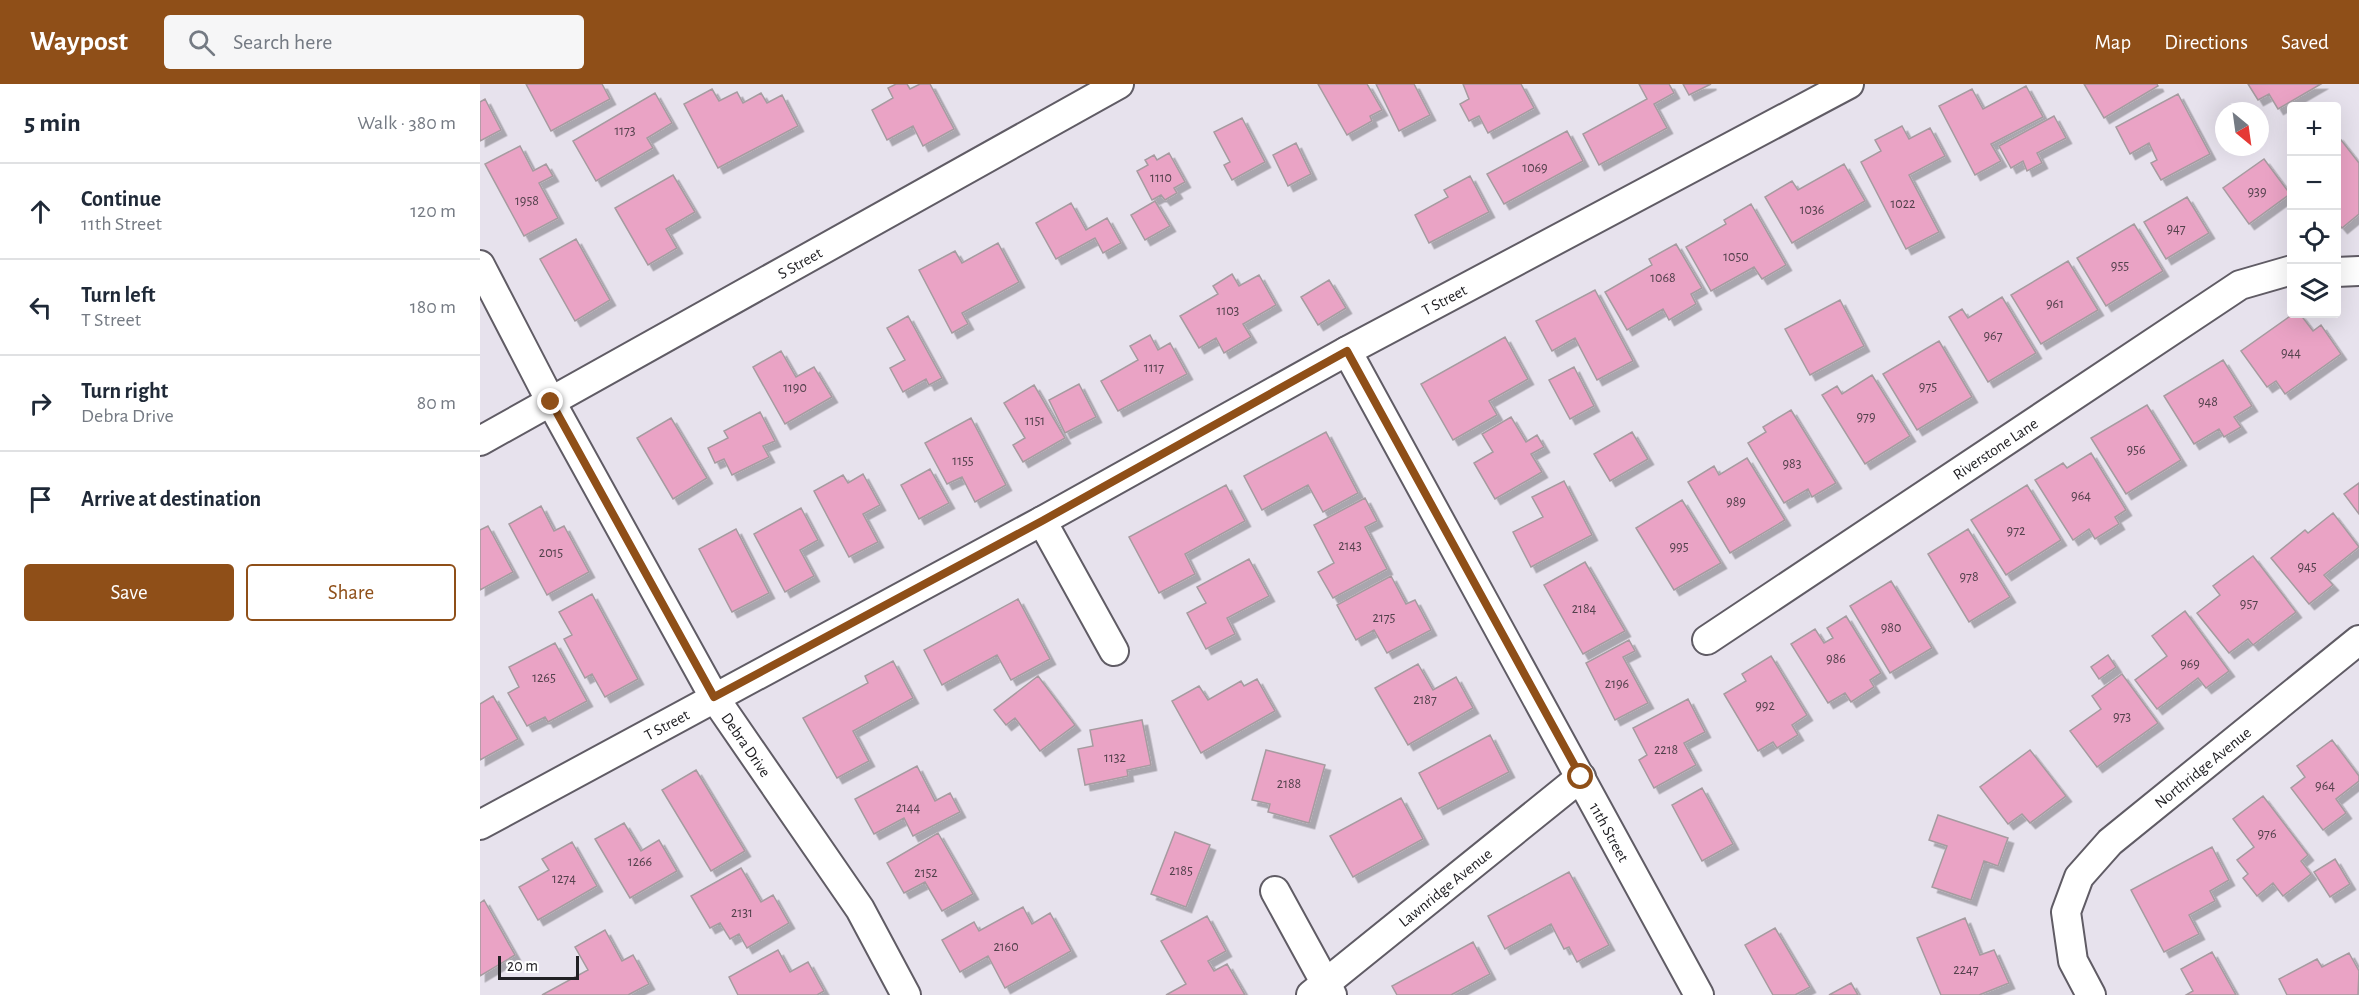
<!DOCTYPE html>
<meta charset="utf-8">
<style>
body{margin:0;font-family:"Alegreya Sans",sans-serif;background:#f6f6f7;color:#1f2937}
.controls{position:absolute;right:18px;top:18px;display:grid;overflow:hidden;border-radius:6px;box-shadow:0 6px 24px #0002}
.controls button{width:54px;height:54px;display:grid;place-items:center;padding:0;border:0;border-bottom:2px solid #e0e1e3;background:#fff;color:#1f2937;font:30px sans-serif}
.compass{position:absolute;left:1735px;top:18px;width:54px;height:54px;border-radius:50%;background:#fff;box-shadow:0 6px 24px #0002;rotate:151deg}
.scale{position:absolute;left:18px;bottom:15px;width:81px;box-sizing:border-box;padding-left:6px;border:3px solid #212024;border-top:0;font-size:16px;line-height:21px;white-space:nowrap;color:#212024;-webkit-text-stroke:4px #fff;paint-order:stroke}
.stop{position:absolute;width:18px;height:18px;margin:-14px;border:4px solid #8f4f18;border-radius:50%;background:#fff}
.stop.end{background:#8f4f18;border-color:#fff;box-shadow:0 2px 6px #0008}
.list{margin:0;padding:0;list-style:none}
h2{display:flex;justify-content:space-between;align-items:center;height:78px;margin:0;padding:0 24px;font-size:26px}
h2 small{font-size:20px;font-weight:400;color:#747a83}
.list li{display:grid;grid-template-columns:39px 1fr auto;gap:18px;align-items:center;box-sizing:border-box;height:96px;padding:0 24px;border-top:2px solid #e0e1e3}
.list b{display:block;font-size:22px;white-space:nowrap}
.list p{margin:0;font-size:20px;white-space:nowrap;color:#747a83}
.list em{font-size:20px;font-style:normal;color:#747a83}
.actions{display:flex;gap:12px;padding:18px 24px}
.actions a{flex:1;padding:14px 0;border:2px solid #8f4f18;border-radius:6px;text-align:center;font-size:21px;color:#8f4f18}
.actions .main{background:#8f4f18;color:#fff}
.icon{flex:none;width:33px;height:33px;fill:none;stroke:currentColor;stroke-width:2;stroke-linecap:round;stroke-linejoin:round}
.map{position:relative;flex:none;width:1879px;height:911px;overflow:hidden}
header{display:flex;align-items:center;gap:36px;box-sizing:border-box;height:84px;padding:0 30px;background:#8f4f18;color:#fff}
header strong{font-size:28px}
nav{display:flex;gap:33px;margin-inline-start:auto;font-size:21px}
.search{width:420px;height:54px;background:#f6f6f7;display:flex;align-items:center;gap:15px;box-sizing:border-box;padding:0 21px;border-radius:6px;color:#747a83;font-size:22px}
main{display:flex}
aside{flex:1;background:#fff}
.map>svg:first-child{display:block}
.building{fill:#eaa3c5;stroke:#a69ba0;stroke-width:1.5;filter:url(#shadow)}
.lines{fill:none;stroke-linecap:round;stroke-linejoin:round}
.street-casing{stroke:#605c65;stroke-width:32}
.street{stroke:#fff;stroke-width:28}
.route{stroke:#8f4f18;stroke-width:8}
.labels{text-anchor:middle;stroke-width:4.5;stroke-linejoin:round;paint-order:stroke}
.number-label{font-size:14px;fill:#53414c}
.street-label{font-size:16px;fill:#212024;stroke:#fff}
</style>
<header>
<strong>Waypost</strong>
<div class="search"><svg class="icon" aria-label="search" viewBox="0 0 24 24"><circle cx="10" cy="10" r="6"/><path d="M15 15l6 6"/></svg>Search here</div>
<nav><a>Map</a><a>Directions</a><a>Saved</a></nav>
</header>
<main>
<aside>
<h2>5 min<small>Walk · 380 m</small></h2>
<ul class="list">
<li><svg class="icon" aria-label="ahead" viewBox="0 0 24 24"><path d="M12 20V5M6 11l6-6 6 6"/></svg><div><b>Continue</b><p>11th Street</p></div><em>120 m</em></li>
<li><svg class="icon" aria-label="left" viewBox="0 0 24 24"><path d="M17 20v-9H6M10 6l-5 5 5 5"/></svg><div><b>Turn left</b><p>T Street</p></div><em>180 m</em></li>
<li><svg class="icon" aria-label="right" viewBox="0 0 24 24"><path d="M7 20v-9h11M14 6l5 5-5 5"/></svg><div><b>Turn right</b><p>Debra Drive</p></div><em>80 m</em></li>
<li><svg class="icon" aria-label="arrive" viewBox="0 0 24 24"><path d="M6 21V4h12l-3 4 3 4H6"/></svg><div><b>Arrive at destination</b></div></li>
</ul>
<div class="actions"><a class="main">Save</a><a>Share</a></div>
</aside>
<div class="map">
<svg width="1879" height="911" viewBox="0 0 1879 911">
<defs>
<filter id="shadow"><feDropShadow dx="5.5" dy="5.5" stdDeviation="0" flood-color="#0004"/></filter>
</defs>
<rect width="100%" height="100%" fill="#e7e2ed"/>
<path class="building" d="M 46,0 L 122,0 L 130,15 L 71,47 Z
M 416,0 L 427,0 L 430,5 L 440,0 L 450,0 L 474,45 L 443,62 L 433,42 L 407,56 L 392,26 L 413,14 L 408,4 Z
M 838,0 L 887,0 L 902,26 L 890,32 L 892,37 L 867,51 Z
M 896,0 L 934,0 L 950,31 L 919,47 Z
M 1041,0 L 1054,24 L 1008,49 L 999,32 L 989,37 L 980,20 L 989,15 L 983,0 Z
M 1159,0 L 1189,0 L 1194,9 L 1174,20 L 1187,44 L 1119,81 L 1103,50 L 1167,15 Z
M 1203,0 L 1231,0 L 1209,11 Z
M 1604,0 L 1677,0 L 1678,2 L 1624,34 Z
M 1768,0 L 1841,0 L 1798,25 L 1789,10 L 1778,16 Z
M 1546,2 L 1563,33 L 1511,60 L 1521,77 L 1495,91 L 1459,22 L 1492,5 L 1503,25 Z
M 232,5 L 239,17 L 257,8 L 263,19 L 281,9 L 287,19 L 302,11 L 318,42 L 238,84 L 204,20 Z
M 175,9 L 192,39 L 167,54 L 173,64 L 116,97 L 93,57 Z
M 1698,10 L 1730,70 L 1681,96 L 1671,79 L 1677,76 L 1669,59 L 1650,70 L 1636,43 Z
M 5,15 L 21,46 L 0,57 L 0,18 Z
M 1574,32 L 1586,54 L 1557,69 L 1562,79 L 1547,87 L 1543,77 L 1531,84 L 1519,62 Z
M 762,34 L 785,78 L 752,96 L 744,81 L 750,78 L 734,48 Z
M 1422,42 L 1429,55 L 1450,44 L 1465,72 L 1429,91 L 1459,148 L 1426,165 L 1381,78 L 1401,67 L 1395,56 Z
M 1087,47 L 1103,77 L 1024,120 L 1007,90 Z
M 1858,52 L 1879,79 L 1879,130 L 1862,144 L 1856,137 Z
M 816,59 L 831,90 L 808,102 L 793,71 Z
M 40,62 L 53,87 L 66,80 L 73,92 L 59,99 L 78,134 L 44,152 L 5,80 Z
M 689,69 L 705,98 L 694,104 L 697,109 L 685,116 L 681,111 L 672,116 L 657,87 L 668,81 L 665,76 L 674,71 L 677,76 Z
M 1784,75 L 1810,110 L 1769,140 L 1743,104 Z
M 1364,80 L 1385,117 L 1312,159 L 1285,113 L 1312,97 L 1318,106 Z
M 193,91 L 215,128 L 186,145 L 197,164 L 168,181 L 135,124 Z
M 990,92 L 1009,128 L 949,159 L 935,131 L 968,113 L 964,106 Z
M 1707,113 L 1729,149 L 1686,175 L 1664,138 Z
M 675,117 L 690,142 L 665,156 L 651,131 Z
M 591,119 L 606,146 L 627,134 L 641,159 L 623,169 L 615,154 L 576,175 L 556,139 Z
M 1271,120 L 1306,181 L 1282,195 L 1274,183 L 1231,207 L 1206,163 L 1246,140 L 1244,136 Z
M 1654,140 L 1683,187 L 1626,222 L 1597,174 Z
M 96,155 L 130,216 L 95,237 L 60,175 Z
M 518,159 L 539,198 L 482,229 L 488,240 L 472,249 L 439,186 L 475,167 L 482,179 Z
M 1196,160 L 1222,204 L 1211,210 L 1216,220 L 1189,236 L 1183,225 L 1147,246 L 1125,208 L 1172,181 L 1169,175 Z
M 1588,177 L 1618,226 L 1561,260 L 1531,211 Z
M 752,190 L 759,202 L 779,191 L 796,221 L 763,240 L 771,253 L 744,269 L 736,254 L 719,264 L 700,232 L 738,210 L 733,202 Z
M 849,196 L 866,224 L 838,241 L 821,213 Z
M 1115,206 L 1153,277 L 1117,296 L 1095,254 L 1072,267 L 1056,237 Z
M 1522,213 L 1556,269 L 1508,298 L 1469,233 L 1482,225 L 1488,234 Z
M 1360,216 L 1384,262 L 1330,291 L 1305,245 Z
M 1813,230 L 1820,230 L 1833,247 L 1841,241 L 1861,270 L 1805,310 L 1796,297 L 1787,303 L 1761,267 Z
M 428,232 L 462,294 L 449,301 L 446,295 L 423,308 L 410,284 L 425,276 L 407,244 Z
M 670,251 L 678,266 L 690,259 L 707,290 L 638,327 L 621,297 L 658,276 L 650,262 Z
M 1025,253 L 1048,295 L 1009,317 L 1017,331 L 973,356 L 941,300 Z
M 1459,257 L 1492,313 L 1437,346 L 1403,290 Z
M 301,267 L 316,293 L 334,283 L 352,313 L 305,340 L 273,283 Z
M 1743,276 L 1772,322 L 1754,333 L 1761,343 L 1744,353 L 1739,345 L 1714,360 L 1684,312 Z
M 1094,283 L 1114,322 L 1090,335 L 1069,296 Z
M 1392,291 L 1430,352 L 1385,380 L 1342,311 L 1357,302 L 1362,310 Z
M 599,300 L 616,333 L 585,349 L 569,316 Z
M 554,301 L 585,354 L 543,378 L 533,361 L 545,354 L 524,319 Z
M 1667,321 L 1701,376 L 1646,410 L 1611,354 Z
M 1311,326 L 1356,399 L 1332,413 L 1328,405 L 1304,419 L 1268,359 L 1286,348 L 1283,343 Z
M 280,328 L 295,357 L 283,362 L 289,373 L 252,391 L 244,375 L 235,379 L 228,364 L 248,354 L 244,347 Z
M 1031,333 L 1046,358 L 1057,351 L 1064,363 L 1051,370 L 1062,388 L 1015,415 L 994,379 L 1013,368 L 1002,350 Z
M 191,334 L 227,394 L 193,415 L 157,354 Z
M 491,334 L 526,401 L 495,418 L 482,393 L 467,400 L 445,359 Z
M 846,348 L 878,409 L 843,428 L 828,401 L 782,426 L 764,392 Z
M 1152,348 L 1168,375 L 1130,397 L 1114,370 Z
M 1611,369 L 1646,426 L 1635,433 L 1639,440 L 1615,455 L 1609,445 L 1593,456 L 1555,396 L 1583,379 L 1587,384 Z
M 1267,374 L 1305,436 L 1250,469 L 1208,398 L 1234,382 L 1239,391 Z
M 450,385 L 469,419 L 439,435 L 421,401 Z
M 383,390 L 400,421 L 383,430 L 398,458 L 369,473 L 334,407 L 363,391 L 368,399 Z
M 1084,397 L 1112,451 L 1051,483 L 1033,448 L 1063,433 L 1052,413 Z
M 1879,399 L 1879,430 L 1864,410 Z
M 746,401 L 765,437 L 705,470 L 715,490 L 679,509 L 649,453 Z
M 1547,401 L 1581,456 L 1526,491 L 1491,436 Z
M 885,414 L 897,437 L 885,443 L 907,485 L 853,514 L 838,488 L 854,479 L 834,441 Z
M 1202,416 L 1241,479 L 1194,506 L 1156,444 Z
M 61,422 L 74,447 L 84,442 L 109,488 L 67,511 L 29,440 Z
M 321,424 L 338,456 L 320,466 L 334,492 L 305,508 L 274,450 Z
M 1853,429 L 1879,463 L 1844,491 L 1853,501 L 1829,520 L 1791,474 L 1825,446 L 1828,449 Z
M 8,442 L 33,488 L 0,506 L 0,446 Z
M 256,445 L 289,509 L 252,528 L 219,465 Z
M 1488,445 L 1530,513 L 1489,538 L 1448,470 Z
M 1773,472 L 1816,528 L 1773,561 L 1768,555 L 1749,569 L 1717,529 L 1740,511 L 1733,502 Z
M 769,475 L 789,512 L 747,534 L 755,550 L 726,565 L 707,529 L 726,519 L 717,503 Z
M 1105,478 L 1145,547 L 1103,570 L 1064,501 Z
M 911,492 L 926,520 L 935,516 L 951,546 L 907,569 L 894,546 L 876,556 L 857,521 Z
M 1411,497 L 1452,564 L 1410,589 L 1370,522 Z
M 112,510 L 158,595 L 125,613 L 112,590 L 105,594 L 84,555 L 92,551 L 79,528 Z
M 538,515 L 570,575 L 531,596 L 517,571 L 462,601 L 444,566 Z
M 1705,527 L 1749,587 L 1726,604 L 1718,594 L 1677,625 L 1655,596 L 1687,572 L 1672,552 Z
M 1366,532 L 1401,589 L 1390,596 L 1394,603 L 1371,618 L 1365,609 L 1348,619 L 1311,560 L 1335,545 L 1344,559 L 1353,554 L 1347,544 Z
M 1149,556 L 1155,567 L 1143,573 L 1168,619 L 1135,636 L 1106,579 Z
M 75,559 L 107,617 L 68,638 L 65,633 L 47,642 L 28,609 L 39,603 L 29,583 Z
M 1628,571 L 1636,583 L 1619,595 L 1611,583 Z
M 1291,572 L 1327,631 L 1312,641 L 1318,651 L 1297,664 L 1293,658 L 1278,667 L 1244,610 L 1266,597 L 1262,590 Z
M 413,577 L 433,614 L 373,647 L 389,677 L 357,694 L 323,634 L 388,599 L 385,592 Z
M 938,580 L 953,606 L 976,593 L 993,624 L 928,661 L 895,604 Z
M 1642,590 L 1678,639 L 1617,683 L 1590,647 L 1621,625 L 1612,612 Z
M 558,592 L 595,641 L 560,667 L 535,634 L 526,641 L 514,626 Z
M 777,595 L 795,627 L 721,669 L 692,617 L 719,602 L 728,616 L 761,597 L 764,602 Z
M 13,612 L 38,655 L 0,676 L 0,620 Z
M 1208,615 L 1225,648 L 1204,659 L 1216,681 L 1174,704 L 1159,676 L 1167,671 L 1153,644 Z
M 662,636 L 671,681 L 647,686 L 648,692 L 605,701 L 598,665 L 613,662 L 610,646 Z
M 1010,651 L 1029,688 L 958,725 L 939,689 Z
M 1852,656 L 1879,692 L 1879,697 L 1856,715 L 1866,729 L 1843,746 L 1811,704 L 1825,693 L 1817,682 Z
M 786,666 L 845,681 L 829,739 L 788,728 L 790,720 L 772,716 Z
M 1550,666 L 1586,712 L 1550,739 L 1542,730 L 1528,740 L 1500,703 Z
M 437,682 L 455,717 L 470,709 L 480,728 L 433,752 L 424,734 L 394,750 L 375,715 Z
M 216,686 L 265,767 L 231,787 L 182,706 Z
M 1222,704 L 1253,760 L 1222,777 L 1192,721 Z
M 1783,712 L 1828,771 L 1821,777 L 1831,790 L 1803,812 L 1793,799 L 1777,812 L 1763,794 L 1768,790 L 1757,776 L 1774,763 L 1753,735 Z
M 921,714 L 943,755 L 873,793 L 850,752 Z
M 1458,731 L 1528,754 L 1518,782 L 1504,777 L 1491,816 L 1452,803 L 1467,762 L 1449,756 Z
M 144,739 L 161,767 L 179,756 L 197,787 L 150,814 L 115,755 Z
M 695,748 L 730,761 L 706,823 L 671,810 Z
M 458,749 L 493,810 L 462,827 L 445,798 L 424,809 L 407,779 Z
M 92,758 L 117,802 L 58,836 L 39,803 L 69,786 L 62,775 Z
M 1732,763 L 1749,796 L 1730,807 L 1735,817 L 1709,831 L 1719,850 L 1684,868 L 1651,806 Z
M 1855,775 L 1870,800 L 1850,813 L 1834,788 Z
M 261,784 L 281,818 L 293,811 L 309,839 L 267,864 L 259,850 L 250,855 L 240,839 L 230,844 L 211,812 Z
M 1089,788 L 1129,861 L 1097,878 L 1089,863 L 1084,865 L 1071,840 L 1025,865 L 1008,832 Z
M 4,816 L 35,871 L 0,892 L 0,819 Z
M 543,823 L 552,840 L 570,829 L 591,867 L 525,904 L 508,872 L 480,888 L 462,856 L 494,838 L 499,847 Z
M 727,832 L 746,867 L 728,877 L 734,887 L 747,880 L 765,911 L 686,911 L 706,900 L 681,857 Z
M 1485,834 L 1500,871 L 1514,866 L 1529,899 L 1499,911 L 1461,911 L 1437,854 Z
M 1295,844 L 1330,903 L 1315,911 L 1293,911 L 1265,861 Z
M 125,846 L 142,877 L 153,871 L 169,900 L 148,911 L 62,911 L 108,886 L 95,863 Z
M 993,858 L 1010,890 L 971,911 L 917,911 L 912,902 Z
M 298,866 L 310,888 L 328,878 L 344,907 L 337,911 L 258,911 L 249,893 Z
M 1732,868 L 1756,911 L 1706,911 L 1713,907 L 1701,885 Z
M 1869,869 L 1879,887 L 1878,911 L 1807,911 L 1799,895 L 1837,875 L 1842,883 Z
M 1371,899 L 1378,911 L 1349,911 Z"/>
<g class="lines">
<defs>
<g id="street">
<path id="s1" d="M 0,181 L 71,318 L 234,613 L 380,825 L 426,911"/>
<path d="M 1856,188 L 1879,187"/>
<path id="s2" d="M 867,267 L 1219,911"/>
<path id="s3" d="M 0,357 L 639,0"/>
<path d="M 562,437 L 634,567"/>
<path id="s4" d="M 1227,556 L 1760,201 L 1812,186"/>
<path id="s5" d="M 0,741 L 562,437 L 867,267 L 1369,0"/>
<path d="M 795,807 L 852,911"/>
<path id="s6" d="M 831,911 L 1101,693"/>
<path id="s7" d="M 1611,911 L 1593,877 L 1586,828 L 1599,793 L 1630,758 L 1879,556"/>
</g>
</defs>
<use href="#street" class="street-casing"/>
<use href="#street" class="street"/>
</g>
<g class="lines">
<path class="route" d="M 71,318 L 234,613 L 562,437 L 867,267 L 1101,693"/>
</g>
<g class="labels">
<g class="number-label">
<text x="145" y="51">1173</text>
<text x="1055" y="88">1069</text>
<text x="681" y="98">1110</text>
<text x="1777" y="112">939</text>
<text x="47" y="121">1958</text>
<text x="1423" y="124">1022</text>
<text x="1332" y="130">1036</text>
<text x="1696" y="149">947</text>
<text x="1256" y="177">1050</text>
<text x="1640" y="186">955</text>
<text x="1183" y="198">1068</text>
<text x="1575" y="224">961</text>
<text x="748" y="231">1103</text>
<text x="1513" y="256">967</text>
<text x="1811" y="273">944</text>
<text x="674" y="288">1117</text>
<text x="1448" y="307">975</text>
<text x="315" y="308">1190</text>
<text x="1728" y="322">948</text>
<text x="1386" y="337">979</text>
<text x="555" y="341">1151</text>
<text x="1656" y="370">956</text>
<text x="483" y="381">1155</text>
<text x="1312" y="384">983</text>
<text x="1601" y="416">964</text>
<text x="1256" y="422">989</text>
<text x="1536" y="451">972</text>
<text x="870" y="466">2143</text>
<text x="1199" y="467">995</text>
<text x="71" y="473">2015</text>
<text x="1827" y="487">945</text>
<text x="1489" y="497">978</text>
<text x="1769" y="524">957</text>
<text x="1104" y="529">2184</text>
<text x="904" y="538">2175</text>
<text x="1411" y="548">980</text>
<text x="1356" y="579">986</text>
<text x="1710" y="584">969</text>
<text x="64" y="598">1265</text>
<text x="1137" y="604">2196</text>
<text x="945" y="620">2187</text>
<text x="1285" y="626">992</text>
<text x="1642" y="637">973</text>
<text x="1186" y="670">2218</text>
<text x="635" y="678">1132</text>
<text x="809" y="704">2188</text>
<text x="1845" y="706">964</text>
<text x="428" y="728">2144</text>
<text x="1787" y="754">976</text>
<text x="160" y="782">1266</text>
<text x="701" y="791">2185</text>
<text x="446" y="793">2152</text>
<text x="84" y="799">1274</text>
<text x="262" y="833">2131</text>
<text x="526" y="867">2160</text>
<text x="1486" y="890">2247</text>
</g>
<g class="street-label">
<text dy="6" stroke="none"><textPath href="#s3" startOffset="366">S Street</textPath></text>
<text dy="6" stroke="none"><textPath href="#s5" startOffset="1098">T Street</textPath></text>
<text dy="6" stroke="none"><textPath href="#s4" startOffset="346">Riverstone Lane</textPath></text>
<text dy="6" stroke="none"><textPath href="#s5" startOffset="212">T Street</textPath></text>
<text dy="6" stroke="none"><textPath href="#s1" startOffset="549">Debra Drive</textPath></text>
<text dy="6" stroke="none"><textPath href="#s7" startOffset="291">Northridge Avenue</textPath></text>
<text dy="6" stroke="none"><textPath href="#s2" startOffset="548">11th Street</textPath></text>
<text dy="6" stroke="none"><textPath href="#s6" startOffset="172">Lawnridge Avenue</textPath></text>
</g>
</g>
</svg>
<div class="controls">
<button>+</button>
<button>−</button>
<button><svg class="icon" aria-label="locate" viewBox="0 0 24 24"><circle cx="12" cy="12" r="6"/><path d="M12 2v4M12 18v4M2 12h4M18 12h4"/></svg></button>
<button><svg class="icon" aria-label="layers" viewBox="0 0 24 24"><path d="M12 4l9 5-9 5-9-5zM3 14l9 5 9-5"/></svg></button>
</div>
<svg class="compass" viewBox="-18 -18 36 36"><path d="M0-13l5 13h-10z" fill="#e53935"/><path d="M0 13l5-13h-10z" fill="#747a83"/></svg>
<div class="scale">20 m</div>
<div class="stop" style="left:1101px;top:693px"></div>
<div class="stop end" style="left:71px;top:318px"></div>
</div>
</main>
